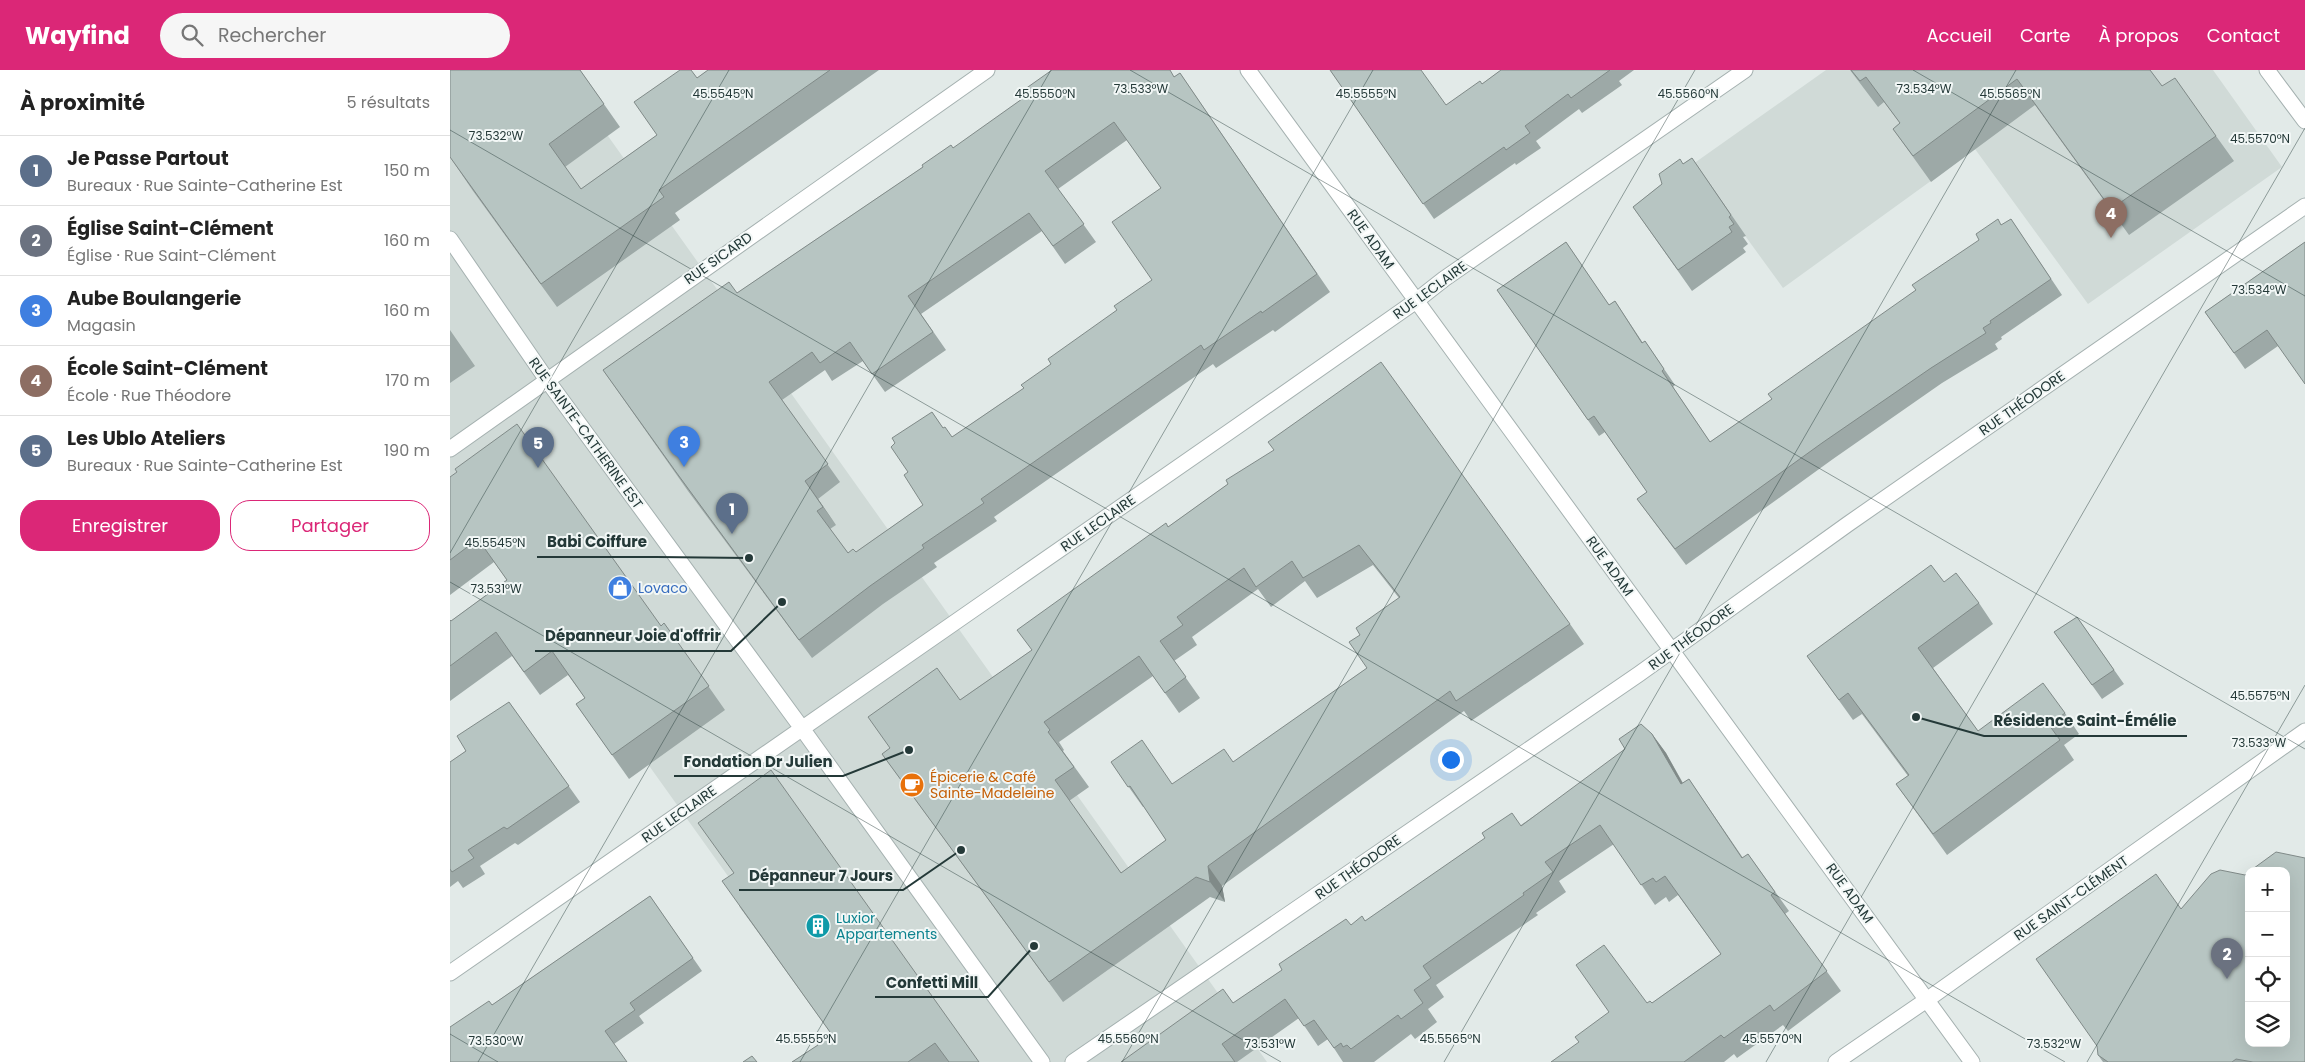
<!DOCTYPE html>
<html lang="fr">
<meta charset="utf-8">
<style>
body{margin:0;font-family:Poppins,sans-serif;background:#f6f6f6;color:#222}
.controls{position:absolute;right:15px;bottom:15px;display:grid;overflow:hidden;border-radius:10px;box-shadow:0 5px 20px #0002}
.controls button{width:45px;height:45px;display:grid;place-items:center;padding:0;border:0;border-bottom:1px solid #e0e0e0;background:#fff;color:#222;font:25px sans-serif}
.you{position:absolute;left:1000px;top:689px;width:18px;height:18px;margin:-12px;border:4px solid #fff;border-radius:50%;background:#1a73e8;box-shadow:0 0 0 8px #1a73e833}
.badge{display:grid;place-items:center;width:32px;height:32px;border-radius:50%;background:#db2777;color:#fff;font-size:16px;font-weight:700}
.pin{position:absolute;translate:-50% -41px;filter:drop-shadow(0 1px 2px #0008)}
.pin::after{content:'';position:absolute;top:26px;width:18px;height:15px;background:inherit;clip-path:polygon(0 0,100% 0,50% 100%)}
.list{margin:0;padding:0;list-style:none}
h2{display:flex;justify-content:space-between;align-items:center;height:65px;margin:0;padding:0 20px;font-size:21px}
h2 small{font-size:16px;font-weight:400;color:#767676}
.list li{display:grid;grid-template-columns:32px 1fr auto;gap:15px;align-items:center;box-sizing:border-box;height:70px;padding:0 20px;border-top:1px solid #e0e0e0}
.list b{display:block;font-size:19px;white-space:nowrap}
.list p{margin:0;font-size:16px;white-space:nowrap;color:#767676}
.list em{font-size:16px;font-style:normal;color:#767676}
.actions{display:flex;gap:10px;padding:15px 20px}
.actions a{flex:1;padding:11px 0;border:1px solid #db2777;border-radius:20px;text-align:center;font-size:18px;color:#db2777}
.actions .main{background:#db2777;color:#fff}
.icon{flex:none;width:28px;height:28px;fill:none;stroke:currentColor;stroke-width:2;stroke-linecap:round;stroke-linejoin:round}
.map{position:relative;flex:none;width:1855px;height:992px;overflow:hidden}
header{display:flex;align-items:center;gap:30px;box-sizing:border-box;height:70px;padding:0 25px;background:#db2777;color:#fff}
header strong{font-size:24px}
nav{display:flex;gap:28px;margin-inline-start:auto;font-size:18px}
.search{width:350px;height:45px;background:#f6f6f6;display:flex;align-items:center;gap:12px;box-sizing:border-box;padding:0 18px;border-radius:28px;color:#767676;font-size:19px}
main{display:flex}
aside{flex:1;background:#fff}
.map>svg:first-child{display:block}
.built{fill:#d0dad7}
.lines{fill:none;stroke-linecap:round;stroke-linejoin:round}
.minor-casing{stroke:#a5b1b0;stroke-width:17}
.minor{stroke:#fff;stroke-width:15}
.wall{fill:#9da9a7;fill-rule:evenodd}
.shaded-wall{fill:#808a88}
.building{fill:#b7c5c2;stroke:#808a88;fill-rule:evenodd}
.ticks{fill:none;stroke:#243938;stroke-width:1;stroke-opacity:0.45}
.labels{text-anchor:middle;stroke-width:4;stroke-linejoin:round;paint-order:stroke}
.street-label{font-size:14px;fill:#243938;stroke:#f2f7f6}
.shop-label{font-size:14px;fill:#366cbe;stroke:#f2f7f6;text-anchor:start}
.food-label{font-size:14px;fill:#c56008;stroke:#f2f7f6;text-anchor:start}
.culture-label{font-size:14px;fill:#0d838f;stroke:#f2f7f6;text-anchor:start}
.ticks-label{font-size:12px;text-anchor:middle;fill:#243938;stroke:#f2f7f6;stroke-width:4;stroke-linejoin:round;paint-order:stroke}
.leader{fill:none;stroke:#243938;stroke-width:2}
.callout-dot{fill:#243938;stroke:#f2f7f6;stroke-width:2}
.callout-label{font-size:15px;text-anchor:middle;font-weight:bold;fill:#243938;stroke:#f2f7f6;stroke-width:4;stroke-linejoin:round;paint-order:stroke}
</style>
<header>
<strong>Wayfind</strong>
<div class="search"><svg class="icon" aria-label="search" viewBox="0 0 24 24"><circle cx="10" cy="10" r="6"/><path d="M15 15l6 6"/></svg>Rechercher</div>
<nav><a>Accueil</a><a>Carte</a><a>À propos</a><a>Contact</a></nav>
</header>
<main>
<aside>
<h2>À proximité<small>5 résultats</small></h2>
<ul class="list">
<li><span class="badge" style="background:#5c6f8a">1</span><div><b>Je Passe Partout</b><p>Bureaux · Rue Sainte-Catherine Est</p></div><em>150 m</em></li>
<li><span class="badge" style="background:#6b7280">2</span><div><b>Église Saint-Clément</b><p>Église · Rue Saint-Clément</p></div><em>160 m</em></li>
<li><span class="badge" style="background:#3f7fe0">3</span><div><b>Aube Boulangerie</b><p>Magasin</p></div><em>160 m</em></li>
<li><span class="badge" style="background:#8d6e63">4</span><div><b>École Saint-Clément</b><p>École · Rue Théodore</p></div><em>170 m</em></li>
<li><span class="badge" style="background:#5c6f8a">5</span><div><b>Les Ublo Ateliers</b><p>Bureaux · Rue Sainte-Catherine Est</p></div><em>190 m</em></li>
</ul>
<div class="actions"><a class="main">Enregistrer</a><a>Partager</a></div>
</aside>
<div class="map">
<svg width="1855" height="992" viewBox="0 0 1855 992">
<rect width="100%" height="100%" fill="#e2eae8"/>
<path class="built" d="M 0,0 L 111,0 L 817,992 L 411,992 L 49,486 L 0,425 Z
M 1376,0 L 1763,0 L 1832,97 L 1638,234 L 1525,79 L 1333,218 L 1243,94 Z"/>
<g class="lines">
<defs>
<path id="minor" d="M 798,0 L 1522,992
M 1817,0 L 1855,51
M 0,169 L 97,310 L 351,657 L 592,992
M 0,379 L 537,0
M 0,903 L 789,355 L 966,231 L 994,209 L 1295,0
M 623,992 L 1189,604 L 1398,454 L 1855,136
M 1386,992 L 1478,929 L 1855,661"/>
</defs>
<use href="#minor" class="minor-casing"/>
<use href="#minor" class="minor"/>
</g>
<path class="wall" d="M 130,0 L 170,57 L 115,97 L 131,119 L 207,65 L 247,8 L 258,0 L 429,0 L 225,143 L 230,150 L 107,237 L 23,121 L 0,87 Z
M 880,0 L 996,35 L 1032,14 L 1051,0 L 1184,0 L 1169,11 L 1172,15 L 1132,43 L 1129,39 L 1086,71 L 1091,78 L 1066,95 L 1065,93 L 984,149 Z
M 1400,0 L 1700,0 L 1712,16 L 1766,66 L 1784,91 L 1679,165 L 1585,35 L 1481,112 L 1443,59 L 1450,53 L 1434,32 L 1428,37 Z
M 730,3 L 880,222 L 825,262 L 823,260 L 766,298 L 763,294 L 544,447 L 547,451 L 484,493 L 487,497 L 433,534 L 362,588 L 238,421 L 153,300 L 287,223 L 473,97 L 503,78 L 724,7 ZM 677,70 L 711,118 L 702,210 L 667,240 L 574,318 L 502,367 L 493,358 L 482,342 L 458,402 L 473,435 L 406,482 L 398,483 L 380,459 L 386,455 L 368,429 L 390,412 L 332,330 L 375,300 L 382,311 L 413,291 L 435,322 L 496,280 L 471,244 L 592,161 L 615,194 L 646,172 L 608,119 Z
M 1242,88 L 1296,166 L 1293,167 L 1298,174 L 1293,178 L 1296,182 L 1242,221 L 1183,137 L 1212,114 L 1233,94 Z
M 1561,149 L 1612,225 L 1551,267 L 1552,269 L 1545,274 L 1548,279 L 1492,313 L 1383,389 L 1236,495 L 1187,429 L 1197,422 L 1155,362 L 1149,366 L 1047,220 L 1116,172 L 1159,235 L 1165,231 L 1193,273 L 1195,271 L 1225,315 L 1223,317 L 1260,372 L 1322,329 L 1552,155 Z
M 1855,172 L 1828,276 L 1795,299 L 1755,242 Z
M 0,260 L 25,296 L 0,313 Z
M 0,407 L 211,556 L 214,553 L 275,640 L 179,709 L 126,634 L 135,628 L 118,605 L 90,625 L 62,586 L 0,631 L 0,550 L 1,551 L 57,510 L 44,492 L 0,525 Z
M 778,414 L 1120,554 L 1134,574 L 1021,651 L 1014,641 L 772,816 L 775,832 L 760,827 L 613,932 L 432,684 L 582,580 L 718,457 ZM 923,495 L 949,528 L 910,565 L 917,598 L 784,692 L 723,714 L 661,692 L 693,737 L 694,737 L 716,770 L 671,803 L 619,731 L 639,717 L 613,681 L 614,680 L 609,672 L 703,606 L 729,643 L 750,628 L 724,591 L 747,575 L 742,567 L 808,519 L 821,537 L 855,511 L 867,528 Z
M 1494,512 L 1529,533 L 1543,554 L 1483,598 L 1528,661 L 1615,643 L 1629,664 L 1614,675 L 1624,690 L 1497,785 L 1446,714 L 1458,706 L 1412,644 L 1403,650 L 1357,586 Z
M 1627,547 L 1674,614 L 1652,629 L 1604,562 Z
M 59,632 L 130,732 L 68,775 L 65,773 L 30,796 L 35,804 L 13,818 L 8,811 L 0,817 L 0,692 L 16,681 Z
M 1202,664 L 1216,683 L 1233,713 L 1239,709 L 1293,788 L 1298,784 L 1339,841 L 1335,844 L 1391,921 L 1338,961 L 1333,955 L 1287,988 L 1284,984 L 1274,992 L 1101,992 L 1197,933 L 1202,933 L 1271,884 L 1228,825 L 1219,832 L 1216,827 L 1205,835 L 1164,774 L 1109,811 L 1116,822 L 1086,843 L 1088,845 L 986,915 L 994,927 L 978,939 L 987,952 L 965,969 L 961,964 L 924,992 L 893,992 L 878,969 L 868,976 L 849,948 L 787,992 L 671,992 L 783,933 L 901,855 L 915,851 L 1071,755 Z
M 200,826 L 252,901 L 189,946 L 194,953 L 164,974 L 42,935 Z
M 289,836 L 529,992 L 342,992 L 368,975 L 380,962 Z
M 1731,839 L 1855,992 L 1653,992 L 1648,985 Z"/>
<path class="shaded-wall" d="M 355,411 L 368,429 L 386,455 L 373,437 Z
M 1202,664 L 1216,683 L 1244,734 L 1231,714 Z
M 758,796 L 772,816 L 775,832 L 760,812 Z"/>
<path class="building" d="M 0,0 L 130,0 L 154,34 L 99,74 L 131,119 L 207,65 L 184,32 L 230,0 L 241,0 L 247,8 L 258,0 L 380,0 L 209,120 L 214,127 L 91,214 L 0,87 Z
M 602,0 L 720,0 L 724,7 L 730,3 L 867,204 L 812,243 L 811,241 L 754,280 L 751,275 L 531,429 L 534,433 L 472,475 L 474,478 L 420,516 L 349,570 L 226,402 L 153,300 L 279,212 L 287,223 L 473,97 L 472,95 L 501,75 L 503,78 L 572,29 L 568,24 ZM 664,52 L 711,118 L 662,152 L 702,210 L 664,236 L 667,240 L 598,289 L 601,294 L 571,315 L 574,318 L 502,367 L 495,357 L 493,358 L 482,342 L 442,368 L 445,373 L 441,377 L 458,402 L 454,405 L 473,435 L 406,482 L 403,479 L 398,483 L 367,441 L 373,437 L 355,411 L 378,394 L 319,312 L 362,282 L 370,293 L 400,272 L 422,304 L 483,262 L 458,226 L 579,143 L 603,176 L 634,154 L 595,101 Z
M 880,0 L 971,0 L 996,35 L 1030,11 L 1032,14 L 1051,0 L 1160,0 L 1121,28 L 1118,24 L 1075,56 L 1080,63 L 1056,80 L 1054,77 L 973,134 Z
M 1401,0 L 1700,0 L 1712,16 L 1725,8 L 1766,66 L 1661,139 L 1567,9 L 1463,86 L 1443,59 L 1450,53 L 1416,7 L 1410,11 Z
M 1242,88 L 1281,145 L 1279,147 L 1284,154 L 1279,157 L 1282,162 L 1228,200 L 1183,137 L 1212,114 L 1209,104 L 1230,89 L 1233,94 Z
M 1548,149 L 1551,155 L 1561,149 L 1601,209 L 1540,251 L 1541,253 L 1533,258 L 1536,263 L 1481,298 L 1372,373 L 1225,479 L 1187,429 L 1197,422 L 1144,346 L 1138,350 L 1047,220 L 1116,172 L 1159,235 L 1165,231 L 1192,273 L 1195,271 L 1214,299 L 1212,301 L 1260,372 L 1322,329 L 1318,324 L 1466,220 L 1462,215 L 1529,170 L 1526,164 Z
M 1855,172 L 1855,314 L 1817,260 L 1784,283 L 1755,242 Z
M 931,292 L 1120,554 L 1006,631 L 1000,621 L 758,796 L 760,812 L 746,807 L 599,912 L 432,684 L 440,678 L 418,647 L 487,598 L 510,630 L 582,580 L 567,560 L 716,453 L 718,457 L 778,414 L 776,410 L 824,380 L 818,372 ZM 909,475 L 950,527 L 906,558 L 910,565 L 899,572 L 917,598 L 783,692 L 774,679 L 722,714 L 692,670 L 661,692 L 678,717 L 680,716 L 716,770 L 671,803 L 605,710 L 624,697 L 598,662 L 600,660 L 594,652 L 689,586 L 715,623 L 736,607 L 710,571 L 733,555 L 727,547 L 794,498 L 806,517 L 842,491 L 853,508 Z
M 67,354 L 211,556 L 214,553 L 259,616 L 162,685 L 126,634 L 135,628 L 102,581 L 74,602 L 46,562 L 0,596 L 0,550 L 1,551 L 57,510 L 28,469 L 0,490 L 0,407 L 7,402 L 5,399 Z
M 1481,495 L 1494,512 L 1506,503 L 1529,533 L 1468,578 L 1528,661 L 1593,613 L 1615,643 L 1599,655 L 1610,670 L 1483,764 L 1446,714 L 1459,705 L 1398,623 L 1389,630 L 1357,586 Z
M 1627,547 L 1664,600 L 1642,615 L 1604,562 Z
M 59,632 L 119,716 L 57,759 L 54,757 L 18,780 L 24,788 L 2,802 L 0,799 L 0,692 L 16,681 L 7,666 Z
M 1191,654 L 1202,664 L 1231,714 L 1239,709 L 1292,788 L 1298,784 L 1325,822 L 1321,825 L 1377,901 L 1324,941 L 1320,935 L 1274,968 L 1271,965 L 1234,992 L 1101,992 L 1129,972 L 1125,967 L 1159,942 L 1126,895 L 1154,875 L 1197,933 L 1200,931 L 1202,933 L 1271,884 L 1215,806 L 1206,812 L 1203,808 L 1191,815 L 1150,755 L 1095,792 L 1103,802 L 1073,823 L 1074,825 L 973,896 L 981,908 L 964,920 L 973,933 L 951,949 L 948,945 L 901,979 L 897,975 L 893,977 L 891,973 L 884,978 L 864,950 L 854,956 L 835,929 L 772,974 L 785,992 L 671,992 L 773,919 L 783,933 L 832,900 L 829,894 L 896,849 L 901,855 L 912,846 L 915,851 L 1035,768 L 1032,763 L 1062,743 L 1071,756 L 1175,679 L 1169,669 Z
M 321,700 L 529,992 L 499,992 L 485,973 L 458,992 L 342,992 L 368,975 L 366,973 L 380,962 L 272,811 L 284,803 L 248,753 Z
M 1826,782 L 1855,788 L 1855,992 L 1803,992 L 1786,989 L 1782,992 L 1658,992 L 1648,985 L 1647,976 L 1586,889 L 1706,804 L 1731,839 L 1761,804 L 1770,800 L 1795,805 L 1799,802 L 1799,973 L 1836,973 L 1836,801 L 1800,801 Z
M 200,826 L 243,888 L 180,933 L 185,940 L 155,961 L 177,992 L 0,992 L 0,957 L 39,931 L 42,935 Z
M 302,986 L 307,992 L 293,992 Z"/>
<path class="ticks" d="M 680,0 L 1855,679M 1463,0 L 1855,226M 0,60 L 1615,992M 0,483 L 279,0M 0,512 L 831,992M 0,964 L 48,992M 28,992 L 601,0M 350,992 L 923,0M 672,992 L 1245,0M 994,992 L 1566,0M 1316,992 L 1855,58M 1637,992 L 1855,615"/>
<defs>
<symbol id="shop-disc" viewBox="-11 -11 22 22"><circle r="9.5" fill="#3f7fe0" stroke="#f2f7f6"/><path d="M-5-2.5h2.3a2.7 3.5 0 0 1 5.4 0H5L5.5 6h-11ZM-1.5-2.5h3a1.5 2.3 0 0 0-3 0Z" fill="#fff"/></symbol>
<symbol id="cafe-disc" viewBox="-11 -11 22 22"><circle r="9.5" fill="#e8710a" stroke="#f2f7f6"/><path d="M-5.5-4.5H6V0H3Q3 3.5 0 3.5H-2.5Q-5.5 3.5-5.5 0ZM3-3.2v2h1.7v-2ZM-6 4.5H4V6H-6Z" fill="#fff"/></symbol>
<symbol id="building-disc" viewBox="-11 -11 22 22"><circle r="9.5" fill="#0f9aa8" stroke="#f2f7f6"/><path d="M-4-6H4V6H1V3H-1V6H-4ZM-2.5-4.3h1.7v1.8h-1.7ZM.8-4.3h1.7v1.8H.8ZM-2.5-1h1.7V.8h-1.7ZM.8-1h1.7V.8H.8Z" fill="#fff"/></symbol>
</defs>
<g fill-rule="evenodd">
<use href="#shop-disc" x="156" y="504" width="28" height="28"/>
<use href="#cafe-disc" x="448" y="701" width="28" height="28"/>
<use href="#building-disc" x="354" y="842" width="28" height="28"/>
</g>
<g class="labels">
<g class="street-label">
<text transform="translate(921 169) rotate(54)" y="5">RUE ADAM</text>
<text transform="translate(268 188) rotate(-35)" y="5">RUE SICARD</text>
<text transform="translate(980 220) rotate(-36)" y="5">RUE LECLAIRE</text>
<text transform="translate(1572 333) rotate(-35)" y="5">RUE THÉODORE</text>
<text transform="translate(136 363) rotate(54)" y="5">RUE SAINTE-CATHERINE EST</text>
<text transform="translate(648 453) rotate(-35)" y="5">RUE LECLAIRE</text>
<text transform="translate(1160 496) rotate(54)" y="5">RUE ADAM</text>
<text transform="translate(1241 567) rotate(-36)" y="5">RUE THÉODORE</text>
<text transform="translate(229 744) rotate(-35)" y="5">RUE LECLAIRE</text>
<text transform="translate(908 797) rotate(-35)" y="5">RUE THÉODORE</text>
<text transform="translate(1400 823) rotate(54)" y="5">RUE ADAM</text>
<text transform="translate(1621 828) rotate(-35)" y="5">RUE SAINT-CLÉMENT</text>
</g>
<g class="shop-label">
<text x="188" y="523">Lovaco</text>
</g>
<g class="food-label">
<text x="480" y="712">Épicerie &amp; Café<tspan x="480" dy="16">Sainte-Madeleine</tspan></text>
</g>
<g class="culture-label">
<text x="386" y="853">Luxior<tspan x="386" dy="16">Appartements</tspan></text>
</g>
</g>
<g class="ticks-label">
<text x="691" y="23">73.533°W</text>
<text x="1474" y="23">73.534°W</text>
<text x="273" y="28">45.5545°N</text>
<text x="595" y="28">45.5550°N</text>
<text x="916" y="28">45.5555°N</text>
<text x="1238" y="28">45.5560°N</text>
<text x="1560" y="28">45.5565°N</text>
<text x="46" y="70">73.532°W</text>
<text x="1810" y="73">45.5570°N</text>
<text x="1809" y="224">73.534°W</text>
<text x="45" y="477">45.5545°N</text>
<text x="46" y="523">73.531°W</text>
<text x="1810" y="630">45.5575°N</text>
<text x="1809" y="677">73.533°W</text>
<text x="356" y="973">45.5555°N</text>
<text x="678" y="973">45.5560°N</text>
<text x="1000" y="973">45.5565°N</text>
<text x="1322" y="973">45.5570°N</text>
<text x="46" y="975">73.530°W</text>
<text x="820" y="978">73.531°W</text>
<text x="1604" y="978">73.532°W</text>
</g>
<path class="leader" d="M299 488L207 487H87M332 532L281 581H85M1466 647L1534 666H1737M459 680L393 706H224M511 780L453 820H289M584 876L538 927H425"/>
<g class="callout-dot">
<circle cx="299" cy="488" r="5"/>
<circle cx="332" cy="532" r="5"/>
<circle cx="1466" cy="647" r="5"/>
<circle cx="459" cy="680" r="5"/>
<circle cx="511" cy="780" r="5"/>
<circle cx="584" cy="876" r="5"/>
</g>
<g class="callout-label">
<text x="147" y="477">Babi Coiffure</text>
<text x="183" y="571">Dépanneur Joie d'offrir</text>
<text x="1635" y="656">Résidence Saint-Émélie</text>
<text x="308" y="697">Fondation Dr Julien</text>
<text x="371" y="811">Dépanneur 7 Jours</text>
<text x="482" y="918">Confetti Mill</text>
</g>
</svg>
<div class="controls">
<button>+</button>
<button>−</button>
<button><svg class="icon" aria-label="locate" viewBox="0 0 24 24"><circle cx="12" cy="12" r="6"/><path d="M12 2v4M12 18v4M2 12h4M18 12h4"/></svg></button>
<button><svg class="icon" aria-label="layers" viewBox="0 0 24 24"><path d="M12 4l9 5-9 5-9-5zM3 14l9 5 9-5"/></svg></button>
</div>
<div class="you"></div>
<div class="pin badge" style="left:282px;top:464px;background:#5c6f8a">1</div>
<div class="pin badge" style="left:1777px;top:909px;background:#6b7280">2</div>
<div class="pin badge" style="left:234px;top:397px;background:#3f7fe0">3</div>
<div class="pin badge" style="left:1661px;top:168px;background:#8d6e63">4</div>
<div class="pin badge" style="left:88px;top:398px;background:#5c6f8a">5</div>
</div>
</main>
